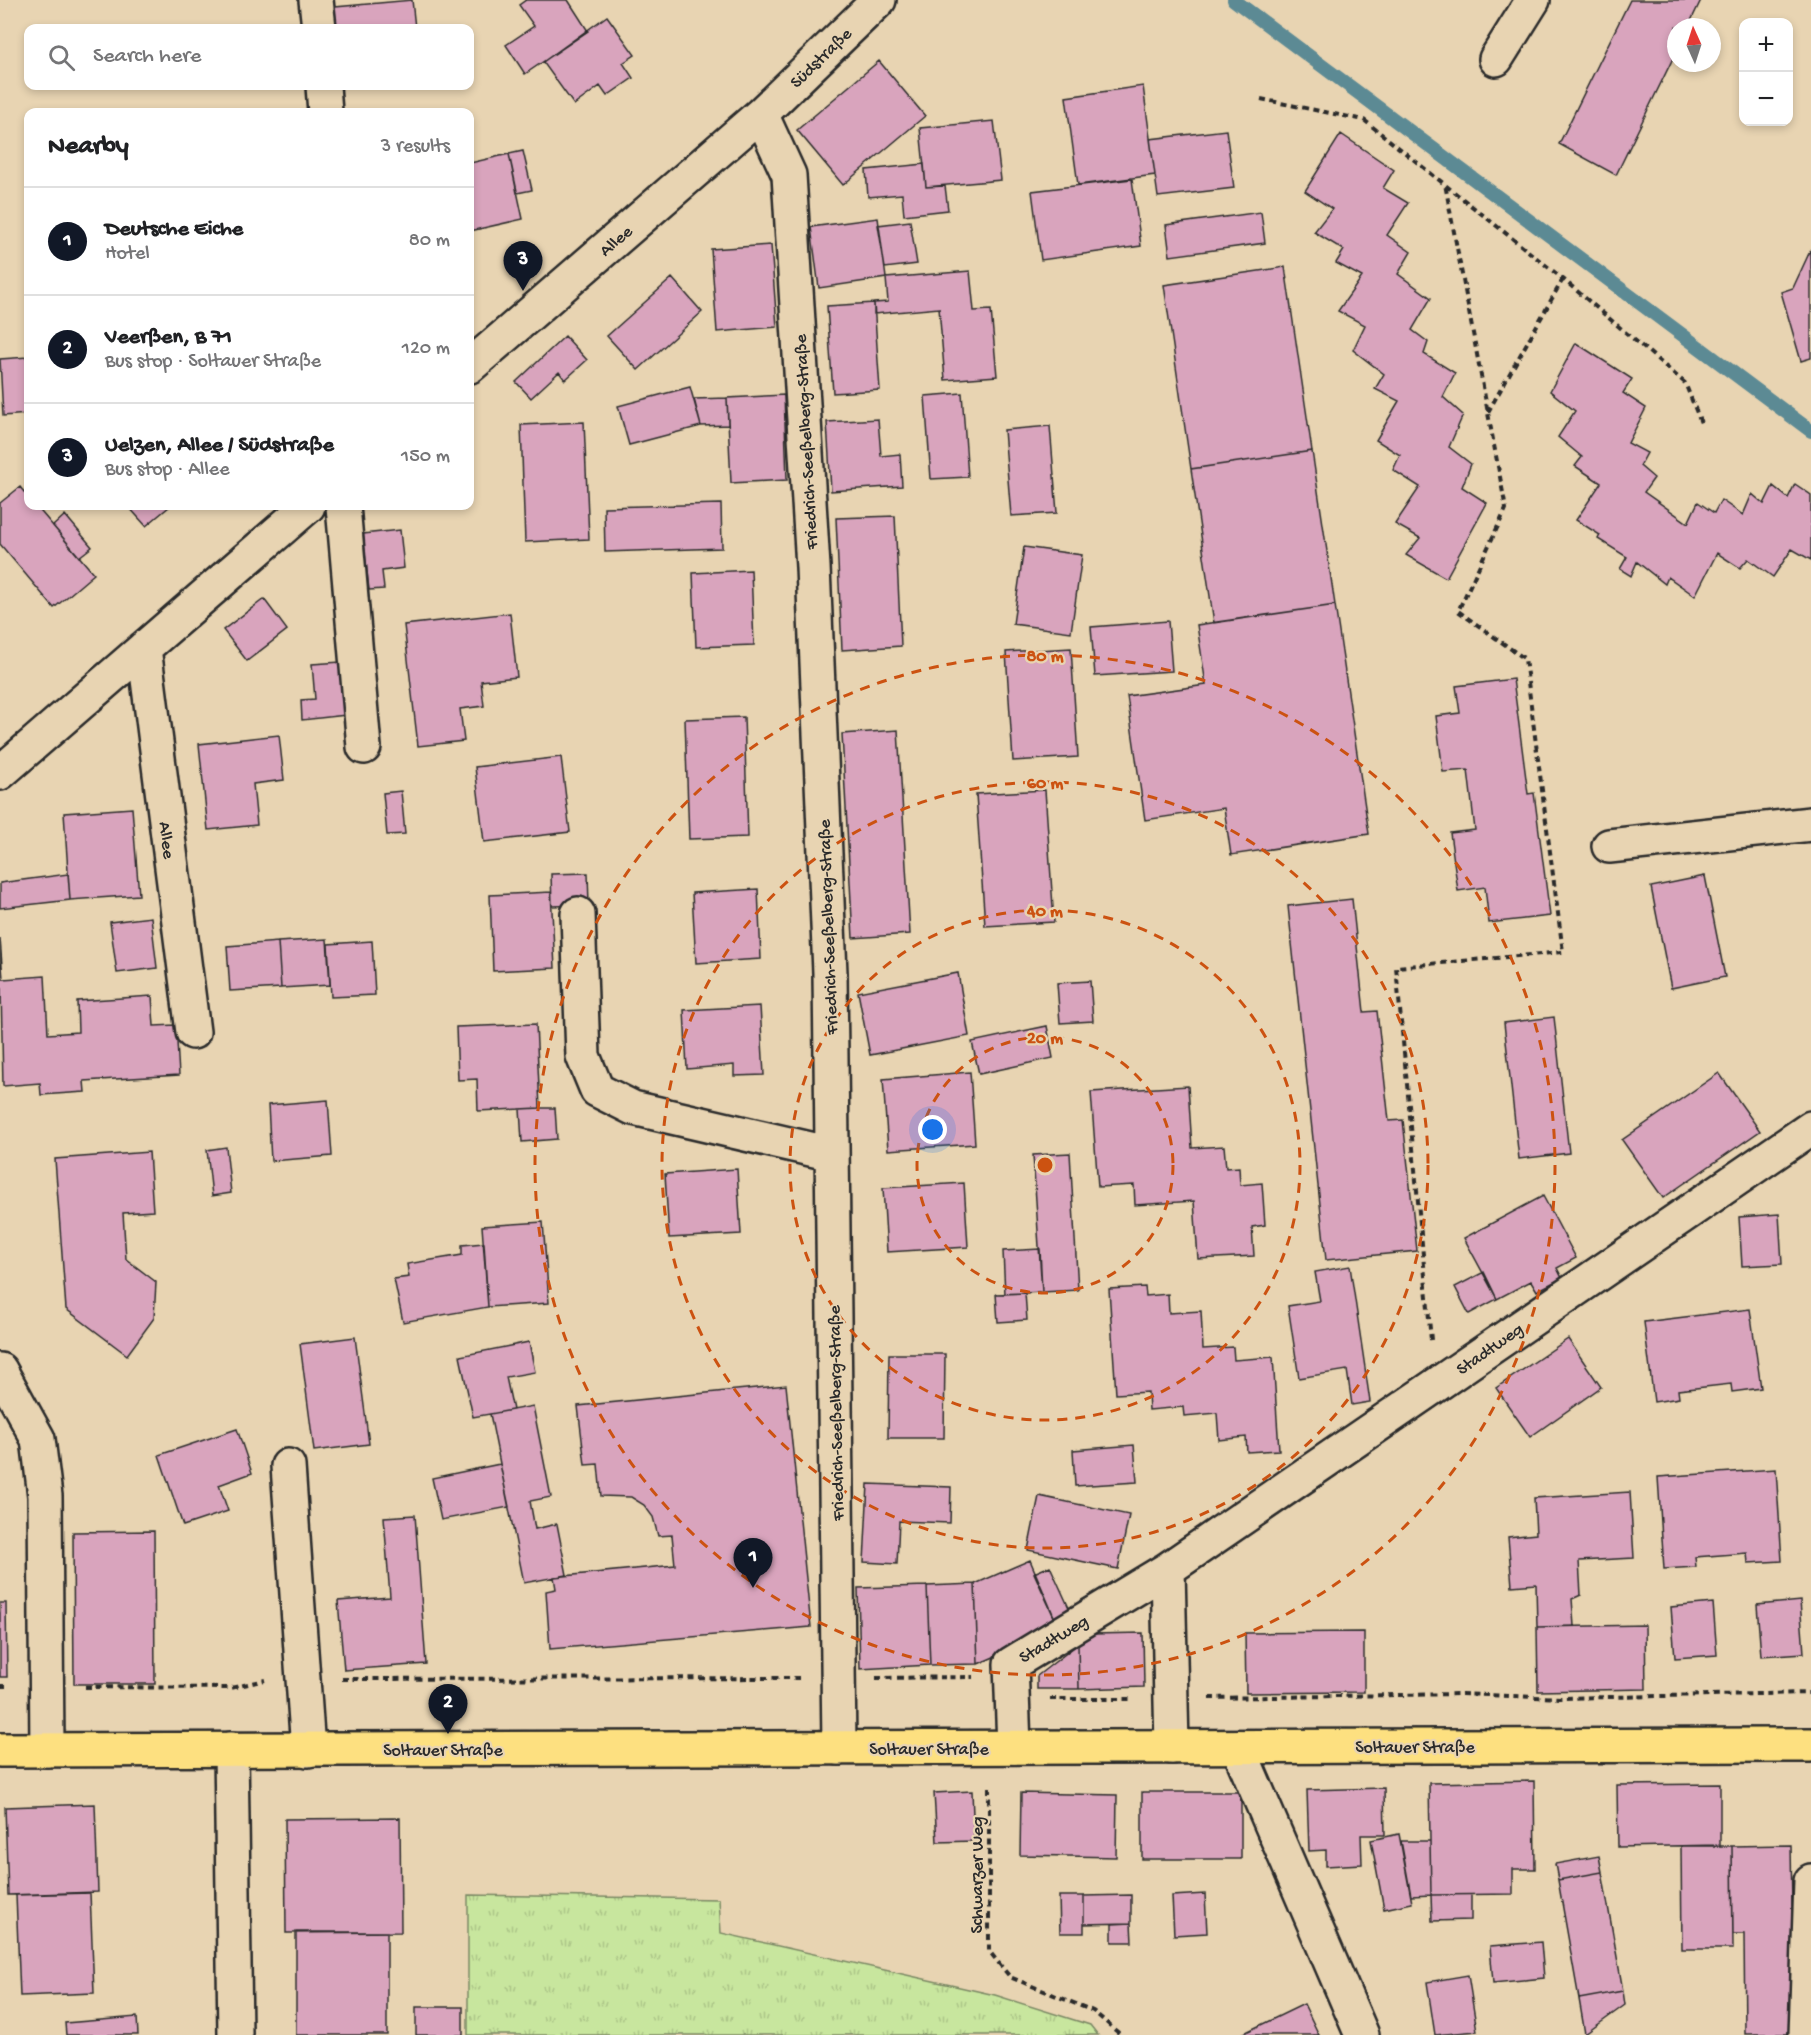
<!DOCTYPE html>
<meta charset="utf-8">
<style>
body{margin:0;font-family:"Gochi Hand",sans-serif;background:#f6f6f6;color:#202124}
.controls{position:absolute;right:18px;top:18px;display:grid;overflow:hidden;border-radius:12px;box-shadow:0 3px 9px #0003}
.controls button{width:54px;height:54px;display:grid;place-items:center;padding:0;border:0;border-bottom:2px solid #e0e0e0;background:#fff;color:#202124;font:30px sans-serif}
.compass{position:absolute;left:1667px;top:18px;width:54px;height:54px;border-radius:50%;background:#fff;box-shadow:0 3px 9px #0003;rotate:357deg}
.you{position:absolute;left:933px;top:1130px;width:21px;height:21px;margin:-15px;border:4px solid #fff;border-radius:50%;background:#1a73e8;box-shadow:0 0 0 9px #1a73e833}
.badge{display:grid;place-items:center;width:39px;height:39px;border-radius:50%;background:#111827;color:#fff;font-size:20px;font-weight:700}
.pin{position:absolute;translate:-50% -50px;filter:drop-shadow(0 2px 3px #0008)}
.pin::after{content:'';position:absolute;top:32px;width:21px;height:18px;background:inherit;clip-path:polygon(0 0,100% 0,50% 100%)}
.list{margin:0;padding:0;list-style:none}
h2{display:flex;justify-content:space-between;align-items:center;height:78px;margin:0;padding:0 24px;font-size:26px}
h2 small{font-size:20px;font-weight:400;color:#757577}
.list li{display:grid;grid-template-columns:39px 1fr auto;gap:18px;align-items:center;box-sizing:border-box;height:108px;padding:0 24px;border-top:2px solid #e0e0e0}
.list b{display:block;font-size:22px;white-space:nowrap}
.list p{margin:0;font-size:20px;white-space:nowrap;color:#757577}
.list em{font-size:20px;font-style:normal;color:#757577}
.icon{flex:none;width:33px;height:33px;fill:none;stroke:currentColor;stroke-width:2;stroke-linecap:round;stroke-linejoin:round}
.map{position:relative;flex:none;width:1811px;height:2035px;overflow:hidden}
.search{position:absolute;background:#fff;box-shadow:0 3px 9px #0003;left:24px;top:24px;width:450px;height:66px;display:flex;align-items:center;gap:15px;box-sizing:border-box;padding:0 21px;border-radius:12px;color:#757577;font-size:22px}
.panel{position:absolute;background:#fff;box-shadow:0 3px 9px #0003;left:24px;top:108px;width:450px;height:402px;border-radius:12px}
.map>svg:first-child{display:block}
.grass{fill:url(#grass-tufts);stroke:#7a8864;stroke-width:1.5}
.lines{fill:none;stroke-linecap:round;stroke-linejoin:round}
.stream{stroke:#5c8a94;stroke-width:14}
.building{fill:#d9a4bd;stroke:#2b2b2b;stroke-width:1.5}
.minor-casing{stroke:#2b2b2b;stroke-width:38}
.major-casing{stroke:#2b2b2b;stroke-width:38}
.path{stroke:#2b2b2b;stroke-width:4;stroke-dasharray:6 4.5;stroke-linecap:butt}
.minor{stroke:#e8d4b2;stroke-width:33}
.major{stroke:#fde080;stroke-width:33}
.ring{fill:none;stroke:#cc5211;stroke-width:3;stroke-dasharray:10 8}
.labels{text-anchor:middle;stroke-width:4.5;stroke-linejoin:round;paint-order:stroke}
.street-label{font-size:18px;fill:#2b2b2b;stroke:#e8d4b2}
.centre{fill:#cc5211;stroke:#e8d4b2;stroke-width:3}
.ring-label{font-size:18px;text-anchor:middle;font-weight:bold;fill:#cc5211;stroke:#e8d4b2;stroke-width:4.5;stroke-linejoin:round;paint-order:stroke}
</style>
<div class="map">
<svg width="1811" height="2035" viewBox="0 0 1811 2035">
<defs>
<pattern id="grass-tufts" width="24" height="20" patternUnits="userSpaceOnUse" patternTransform="scale(1.5)"><rect width="24" height="20" fill="#c8e69e"/><path d="M3 7l-1-3M5 7V3M7 7l1-3M15 17l-1-3M17 17v-4M19 17l1-3" fill="none" stroke="#acc588"/></pattern>
</defs>
<rect width="100%" height="100%" fill="#e8d4b2"/>
<filter id="ink" filterUnits="userSpaceOnUse"><feTurbulence type="fractalNoise" baseFrequency=".0167" numOctaves="2"/><feDisplacementMap in="SourceGraphic" scale="12" xChannelSelector="R" yChannelSelector="G"/><feConvolveMatrix kernelMatrix="1 2 1 2 8 2 1 2 1" color-interpolation-filters="sRGB"/></filter>
<g filter="url(#ink)">
<path class="grass" d="M 468,1895 L 719,1899 L 721,1933 L 995,1995 L 1090,2025 L 1098,2035 L 468,2035 Z"/>
<g class="lines">
<path class="stream" d="M 1234,0 L 1811,431"/>
</g>
<path class="building" d="M 412,0 L 415,28 L 336,28 L 335,7 Z
M 568,0 L 588,31 L 525,74 L 506,45 L 534,26 L 519,5 L 526,0 Z
M 1630,0 L 1701,0 L 1688,27 L 1676,27 L 1676,52 L 1616,175 L 1559,144 Z
M 607,16 L 635,55 L 623,63 L 633,78 L 607,96 L 600,86 L 574,105 L 543,62 Z
M 879,61 L 925,116 L 843,185 L 797,130 Z
M 1143,86 L 1155,175 L 1078,185 L 1066,97 Z
M 994,121 L 1001,180 L 926,187 L 920,128 Z
M 1226,130 L 1234,188 L 1158,197 L 1150,139 Z
M 1341,134 L 1394,170 L 1383,188 L 1408,203 L 1387,235 L 1411,252 L 1398,274 L 1431,298 L 1412,330 L 1428,342 L 1424,354 L 1455,373 L 1443,397 L 1463,415 L 1449,447 L 1471,464 L 1462,487 L 1487,503 L 1446,578 L 1406,555 L 1420,538 L 1395,524 L 1420,487 L 1393,470 L 1400,455 L 1376,440 L 1399,401 L 1375,389 L 1384,374 L 1353,350 L 1365,325 L 1338,311 L 1362,277 L 1336,263 L 1344,250 L 1314,232 L 1332,209 L 1305,191 Z
M 523,151 L 532,190 L 517,193 L 509,154 Z
M 509,154 L 523,219 L 470,231 L 470,163 Z
M 924,164 L 926,187 L 945,186 L 948,210 L 904,215 L 902,194 L 868,197 L 866,170 Z
M 1132,179 L 1141,246 L 1041,260 L 1032,191 Z
M 1261,212 L 1265,243 L 1170,256 L 1166,225 Z
M 878,218 L 886,278 L 819,288 L 811,227 Z
M 910,221 L 917,264 L 885,268 L 878,225 Z
M 771,245 L 777,327 L 717,332 L 711,249 Z
M 1811,249 L 1811,358 L 1801,361 L 1781,292 L 1793,288 Z
M 1285,267 L 1312,451 L 1191,469 L 1164,285 Z
M 970,271 L 974,311 L 991,310 L 997,376 L 945,380 L 939,308 L 874,314 L 874,303 L 888,302 L 886,278 Z
M 672,278 L 702,312 L 638,370 L 607,336 Z
M 874,303 L 880,390 L 833,393 L 827,306 Z
M 565,336 L 587,360 L 565,380 L 559,372 L 531,398 L 516,382 Z
M 1576,343 L 1632,379 L 1623,393 L 1646,408 L 1628,443 L 1647,453 L 1640,466 L 1654,478 L 1644,492 L 1688,523 L 1698,502 L 1714,513 L 1721,500 L 1743,515 L 1752,494 L 1764,504 L 1773,486 L 1788,498 L 1795,484 L 1811,495 L 1811,560 L 1792,549 L 1773,577 L 1748,559 L 1740,568 L 1717,553 L 1695,596 L 1668,577 L 1665,584 L 1637,562 L 1631,576 L 1620,569 L 1627,557 L 1598,539 L 1600,535 L 1576,520 L 1601,483 L 1575,466 L 1582,457 L 1558,437 L 1575,411 L 1550,391 Z
M 28,357 L 28,414 L 3,416 L 0,359 Z
M 690,387 L 701,426 L 629,445 L 618,406 Z
M 962,393 L 968,477 L 931,479 L 925,396 Z
M 784,395 L 787,480 L 731,483 L 727,398 Z
M 727,398 L 728,425 L 701,426 L 694,399 Z
M 878,419 L 881,456 L 900,454 L 902,486 L 831,491 L 827,422 Z
M 584,422 L 589,539 L 525,542 L 521,425 Z
M 1050,426 L 1057,513 L 1011,516 L 1004,430 Z
M 1312,451 L 1335,605 L 1214,623 L 1191,469 Z
M 20,487 L 28,497 L 28,506 L 36,506 L 94,574 L 54,608 L 0,544 L 0,503 Z
M 721,504 L 722,548 L 605,552 L 604,507 Z
M 128,506 L 170,506 L 146,526 Z
M 65,515 L 92,547 L 79,557 L 53,526 Z
M 895,516 L 901,646 L 842,650 L 836,518 Z
M 400,530 L 404,568 L 382,571 L 384,589 L 369,590 L 363,534 Z
M 1024,547 L 1082,555 L 1071,632 L 1013,624 Z
M 751,570 L 754,645 L 696,647 L 693,573 Z
M 264,599 L 287,630 L 247,661 L 223,630 Z
M 1335,605 L 1369,834 L 1231,855 L 1224,808 L 1145,820 L 1127,696 L 1206,685 L 1197,625 Z
M 510,613 L 517,677 L 481,681 L 484,706 L 460,709 L 464,741 L 418,746 L 404,625 Z
M 1168,621 L 1172,671 L 1095,676 L 1091,627 Z
M 1071,648 L 1078,757 L 1013,761 L 1006,652 Z
M 341,662 L 346,715 L 302,720 L 301,700 L 315,699 L 312,664 Z
M 1513,679 L 1528,794 L 1534,793 L 1550,916 L 1489,923 L 1485,887 L 1458,891 L 1450,833 L 1475,830 L 1468,770 L 1443,772 L 1436,716 L 1460,713 L 1456,686 Z
M 744,717 L 748,837 L 689,839 L 685,719 Z
M 898,730 L 910,934 L 853,938 L 842,734 Z
M 279,735 L 284,780 L 253,784 L 257,825 L 208,830 L 199,744 Z
M 561,757 L 570,832 L 484,842 L 475,767 Z
M 1045,790 L 1054,922 L 985,926 L 976,794 Z
M 401,791 L 405,834 L 387,835 L 383,793 Z
M 132,808 L 139,895 L 70,900 L 64,813 Z
M 588,873 L 589,905 L 552,906 L 551,874 Z
M 68,874 L 70,900 L 0,908 L 0,883 Z
M 1705,876 L 1725,977 L 1671,988 L 1651,887 Z
M 758,889 L 761,959 L 696,963 L 692,893 Z
M 551,892 L 555,968 L 493,971 L 490,895 Z
M 1352,899 L 1364,1012 L 1377,1011 L 1389,1121 L 1403,1120 L 1417,1251 L 1326,1260 L 1288,906 Z
M 151,917 L 157,968 L 117,973 L 110,922 Z
M 0,938 L 3,979 L 45,976 L 48,1034 L 78,1032 L 77,1001 L 152,996 L 154,1026 L 176,1025 L 179,1075 L 84,1081 L 85,1092 L 41,1095 L 40,1083 L 3,1086 Z
M 327,939 L 330,985 L 281,988 L 278,942 Z
M 372,941 L 375,995 L 331,997 L 328,944 Z
M 278,942 L 281,988 L 230,991 L 227,946 Z
M 958,973 L 969,1036 L 870,1055 L 858,992 Z
M 1090,981 L 1093,1021 L 1060,1023 L 1057,983 Z
M 760,1006 L 764,1075 L 734,1076 L 734,1065 L 687,1069 L 684,1010 Z
M 1554,1017 L 1569,1153 L 1519,1159 L 1504,1023 Z
M 536,1024 L 540,1108 L 478,1111 L 477,1079 L 458,1080 L 456,1027 Z
M 1047,1026 L 1053,1058 L 979,1074 L 972,1042 Z
M 970,1072 L 975,1144 L 888,1150 L 883,1079 Z
M 1719,1073 L 1760,1131 L 1663,1198 L 1622,1140 Z
M 1188,1086 L 1192,1148 L 1224,1146 L 1226,1168 L 1239,1167 L 1240,1185 L 1262,1183 L 1265,1225 L 1252,1227 L 1254,1256 L 1198,1259 L 1194,1201 L 1135,1205 L 1134,1185 L 1098,1187 L 1091,1092 Z
M 328,1100 L 332,1156 L 271,1161 L 268,1105 Z
M 540,1108 L 555,1108 L 557,1139 L 522,1142 L 520,1109 Z
M 226,1147 L 231,1193 L 212,1196 L 207,1150 Z
M 149,1152 L 153,1211 L 123,1213 L 126,1259 L 156,1282 L 154,1318 L 127,1355 L 66,1309 L 55,1159 Z
M 1070,1153 L 1078,1290 L 1042,1292 L 1033,1155 Z
M 737,1169 L 741,1234 L 669,1238 L 665,1174 Z
M 964,1183 L 968,1247 L 887,1252 L 883,1188 Z
M 1543,1196 L 1576,1258 L 1557,1268 L 1562,1278 L 1537,1291 L 1531,1281 L 1497,1299 L 1464,1238 Z
M 1779,1214 L 1782,1264 L 1742,1266 L 1739,1217 Z
M 543,1222 L 549,1303 L 488,1307 L 482,1226 Z
M 484,1243 L 488,1307 L 403,1322 L 394,1279 L 409,1277 L 407,1264 L 462,1255 L 462,1245 Z
M 1040,1249 L 1042,1292 L 1005,1294 L 1003,1251 Z
M 1350,1266 L 1370,1402 L 1352,1405 L 1347,1370 L 1299,1378 L 1288,1306 L 1320,1301 L 1315,1272 Z
M 1484,1272 L 1497,1299 L 1469,1314 L 1455,1287 Z
M 1145,1287 L 1146,1296 L 1168,1294 L 1169,1313 L 1201,1311 L 1203,1349 L 1233,1347 L 1234,1360 L 1273,1357 L 1279,1450 L 1247,1452 L 1246,1437 L 1219,1440 L 1217,1413 L 1184,1416 L 1183,1407 L 1149,1410 L 1148,1392 L 1116,1394 L 1109,1289 Z
M 1025,1293 L 1027,1320 L 998,1322 L 996,1294 Z
M 1750,1309 L 1761,1388 L 1732,1392 L 1731,1384 L 1678,1390 L 1679,1398 L 1654,1402 L 1644,1322 Z
M 355,1337 L 369,1444 L 314,1451 L 300,1344 Z
M 1568,1339 L 1601,1387 L 1530,1437 L 1496,1388 Z
M 529,1342 L 535,1372 L 506,1377 L 513,1410 L 473,1417 L 460,1356 Z
M 889,1354 L 945,1354 L 944,1438 L 888,1438 Z
M 786,1385 L 811,1627 L 550,1649 L 546,1591 L 556,1589 L 554,1577 L 675,1565 L 672,1535 L 658,1536 L 653,1517 L 644,1505 L 631,1497 L 601,1496 L 598,1464 L 585,1465 L 578,1406 Z
M 533,1406 L 551,1497 L 530,1501 L 535,1529 L 557,1524 L 567,1575 L 524,1583 L 490,1414 Z
M 237,1429 L 252,1473 L 219,1485 L 228,1511 L 183,1526 L 159,1455 Z
M 1134,1445 L 1137,1482 L 1075,1486 L 1073,1450 Z
M 500,1464 L 509,1507 L 441,1520 L 432,1478 Z
M 1776,1469 L 1782,1561 L 1748,1563 L 1747,1553 L 1695,1557 L 1696,1567 L 1664,1569 L 1658,1477 Z
M 868,1484 L 951,1487 L 950,1523 L 899,1521 L 897,1564 L 864,1562 Z
M 1630,1492 L 1634,1558 L 1579,1561 L 1581,1595 L 1572,1599 L 1574,1626 L 1537,1627 L 1536,1584 L 1512,1586 L 1508,1537 L 1536,1534 L 1534,1498 Z
M 1039,1496 L 1129,1515 L 1118,1569 L 1028,1550 Z
M 415,1515 L 426,1664 L 344,1670 L 338,1601 L 390,1597 L 384,1517 Z
M 154,1531 L 155,1684 L 74,1684 L 73,1532 Z
M 1030,1560 L 1059,1628 L 978,1664 L 975,1584 Z
M 1050,1566 L 1075,1621 L 1059,1628 L 1034,1573 Z
M 975,1584 L 978,1664 L 930,1665 L 927,1586 Z
M 927,1586 L 930,1665 L 860,1669 L 858,1588 Z
M 1800,1601 L 1804,1653 L 1761,1656 L 1757,1605 Z
M 0,1603 L 6,1603 L 7,1677 L 0,1677 Z
M 1713,1603 L 1717,1655 L 1675,1658 L 1671,1607 Z
M 1645,1625 L 1646,1689 L 1538,1691 L 1537,1627 Z
M 1364,1632 L 1364,1692 L 1246,1693 L 1245,1633 Z
M 1143,1633 L 1144,1687 L 1079,1689 L 1078,1644 L 1092,1634 Z
M 1078,1644 L 1079,1689 L 1037,1689 L 1037,1676 Z
M 1534,1781 L 1535,1869 L 1513,1869 L 1513,1894 L 1431,1895 L 1429,1783 Z
M 1720,1784 L 1720,1845 L 1618,1847 L 1617,1785 Z
M 1384,1788 L 1385,1835 L 1361,1835 L 1362,1864 L 1326,1866 L 1326,1850 L 1309,1851 L 1307,1790 Z
M 972,1791 L 974,1841 L 937,1842 L 934,1793 Z
M 1142,1792 L 1241,1792 L 1241,1859 L 1142,1859 Z
M 1021,1793 L 1117,1795 L 1116,1857 L 1020,1855 Z
M 95,1804 L 98,1892 L 8,1895 L 5,1807 Z
M 400,1818 L 401,1932 L 286,1933 L 285,1819 Z
M 1399,1834 L 1412,1903 L 1384,1909 L 1371,1840 Z
M 1401,1841 L 1430,1841 L 1431,1895 L 1411,1896 Z
M 1791,1845 L 1794,2034 L 1745,2034 L 1744,1934 L 1733,1934 L 1732,1846 Z
M 1681,1846 L 1732,1846 L 1733,1949 L 1682,1949 Z
M 1599,1856 L 1602,1872 L 1558,1880 L 1555,1864 Z
M 1602,1872 L 1623,1991 L 1579,1999 L 1558,1880 Z
M 90,1893 L 94,1993 L 20,1996 L 16,1895 Z
M 1205,1894 L 1207,1933 L 1174,1935 L 1172,1896 Z
M 1131,1895 L 1131,1923 L 1084,1924 L 1084,1896 Z
M 1431,1895 L 1471,1895 L 1471,1920 L 1432,1921 Z
M 1059,1896 L 1084,1896 L 1084,1933 L 1060,1933 Z
M 1131,1923 L 1132,1942 L 1112,1942 L 1112,1924 Z
M 296,1932 L 387,1932 L 387,2035 L 296,2035 Z
M 1541,1942 L 1544,1978 L 1493,1983 L 1490,1946 Z
M 1468,1975 L 1477,2031 L 1435,2035 L 1427,1982 Z
M 1623,1991 L 1625,2005 L 1585,2034 L 1579,1999 Z
M 1304,2004 L 1319,2035 L 1242,2035 L 1242,2034 Z
M 416,2007 L 463,2007 L 463,2035 L 416,2035 Z
M 137,2017 L 138,2035 L 66,2035 L 65,2023 Z"/>
<g class="lines">
<defs>
<path id="minor" d="M 316,0 L 319,28
M 1496,59 L 1533,0
M 323,86 L 325,112
M 761,114 L 789,175 L 813,567 L 830,973 L 839,1748
M 470,366 L 761,114 L 879,0
M 343,506 L 364,747
M 144,648 L 193,1032
M 0,773 L 308,506
M 1609,846 L 1811,824
M 578,914 L 583,1056 L 597,1090 L 633,1108 L 832,1154
M 0,1370 L 38,1439 L 45,1496 L 47,1750
M 288,1466 L 308,1750
M 1014,1747 L 1011,1664 L 1168,1569
M 1172,1747 L 1168,1569 L 1811,1128
M 1238,1747 L 1362,2035
M 231,1749 L 235,2035
M 1806,2035 L 1811,1881"/>
<path id="major" d="M 0,1750 L 1811,1745"/>
</defs>
<use href="#minor" class="minor-casing"/>
<use href="#major" class="major-casing"/>
<path class="path" d="M 1261,99 L 1364,120 L 1563,279 L 1685,383 L 1701,423
M 1488,412 L 1563,279
M 1431,1340 L 1396,967 L 1563,952 L 1525,659 L 1458,611 L 1506,509 L 1445,184
M 876,1678 L 973,1677
M 342,1679 L 799,1678
M 0,1686 L 9,1686
M 85,1687 L 231,1688 L 265,1680
M 1209,1698 L 1462,1694 L 1561,1698 L 1811,1693
M 1050,1699 L 1132,1699
M 989,1787 L 989,1951 L 1010,1977 L 1093,2011 L 1121,2035"/>
<use href="#minor" class="minor"/>
<use href="#major" class="major"/>
</g>
</g>
<g class="ring">
<circle cx="1045" cy="1165" r="128"/>
<circle cx="1045" cy="1165" r="255"/>
<circle cx="1045" cy="1165" r="383"/>
<circle cx="1045" cy="1165" r="510"/>
</g>
<g class="labels">
<g class="street-label">
<text transform="translate(820 57) rotate(-44)" y="6">Südstraße</text>
<text transform="translate(615 240) rotate(-41)" y="6">Allee</text>
<text transform="translate(805 442) rotate(-93)" y="6">Friedrich-Seeßelberg-Straße</text>
<text transform="translate(168 840) rotate(83)" y="6">Allee</text>
<text transform="translate(827 927) rotate(-92)" y="6">Friedrich-Seeßelberg-Straße</text>
<text transform="translate(1489 1348) rotate(-35)" y="6">Stadtweg</text>
<text transform="translate(835 1413) rotate(-91)" y="6">Friedrich-Seeßelberg-Straße</text>
<text transform="translate(1053 1638) rotate(-31)" y="6">Stadtweg</text>
<text x="1415" y="1752">Soltauer Straße</text>
<text x="929" y="1754">Soltauer Straße</text>
<text x="443" y="1755">Soltauer Straße</text>
<text transform="translate(976 1875) rotate(-90)" y="6">Schwarzer Weg</text>
</g>
</g>
<circle cx="1045" cy="1165" r="9" class="centre"/>
<g class="ring-label">
<text x="1045" y="661">80 m</text>
<text x="1045" y="788">60 m</text>
<text x="1045" y="916">40 m</text>
<text x="1045" y="1043">20 m</text>
</g>
</svg>
<div class="controls">
<button>+</button>
<button>−</button>
</div>
<svg class="compass" viewBox="-18 -18 36 36"><path d="M0-13l5 13h-10z" fill="#e53935"/><path d="M0 13l5-13h-10z" fill="#757577"/></svg>
<div class="you"></div>
<div class="pin badge" style="left:753px;top:1588px">1</div>
<div class="pin badge" style="left:448px;top:1734px">2</div>
<div class="pin badge" style="left:523px;top:291px">3</div>
<div class="search"><svg class="icon" aria-label="search" viewBox="0 0 24 24"><circle cx="10" cy="10" r="6"/><path d="M15 15l6 6"/></svg>Search here</div>
<section class="panel">
<h2>Nearby<small>3 results</small></h2>
<ul class="list">
<li><span class="badge">1</span><div><b>Deutsche Eiche</b><p>Hotel</p></div><em>80 m</em></li>
<li><span class="badge">2</span><div><b>Veerßen, B 71</b><p>Bus stop · Soltauer Straße</p></div><em>120 m</em></li>
<li><span class="badge">3</span><div><b>Uelzen, Allee / Südstraße</b><p>Bus stop · Allee</p></div><em>150 m</em></li>
</ul>
</section>
</div>
